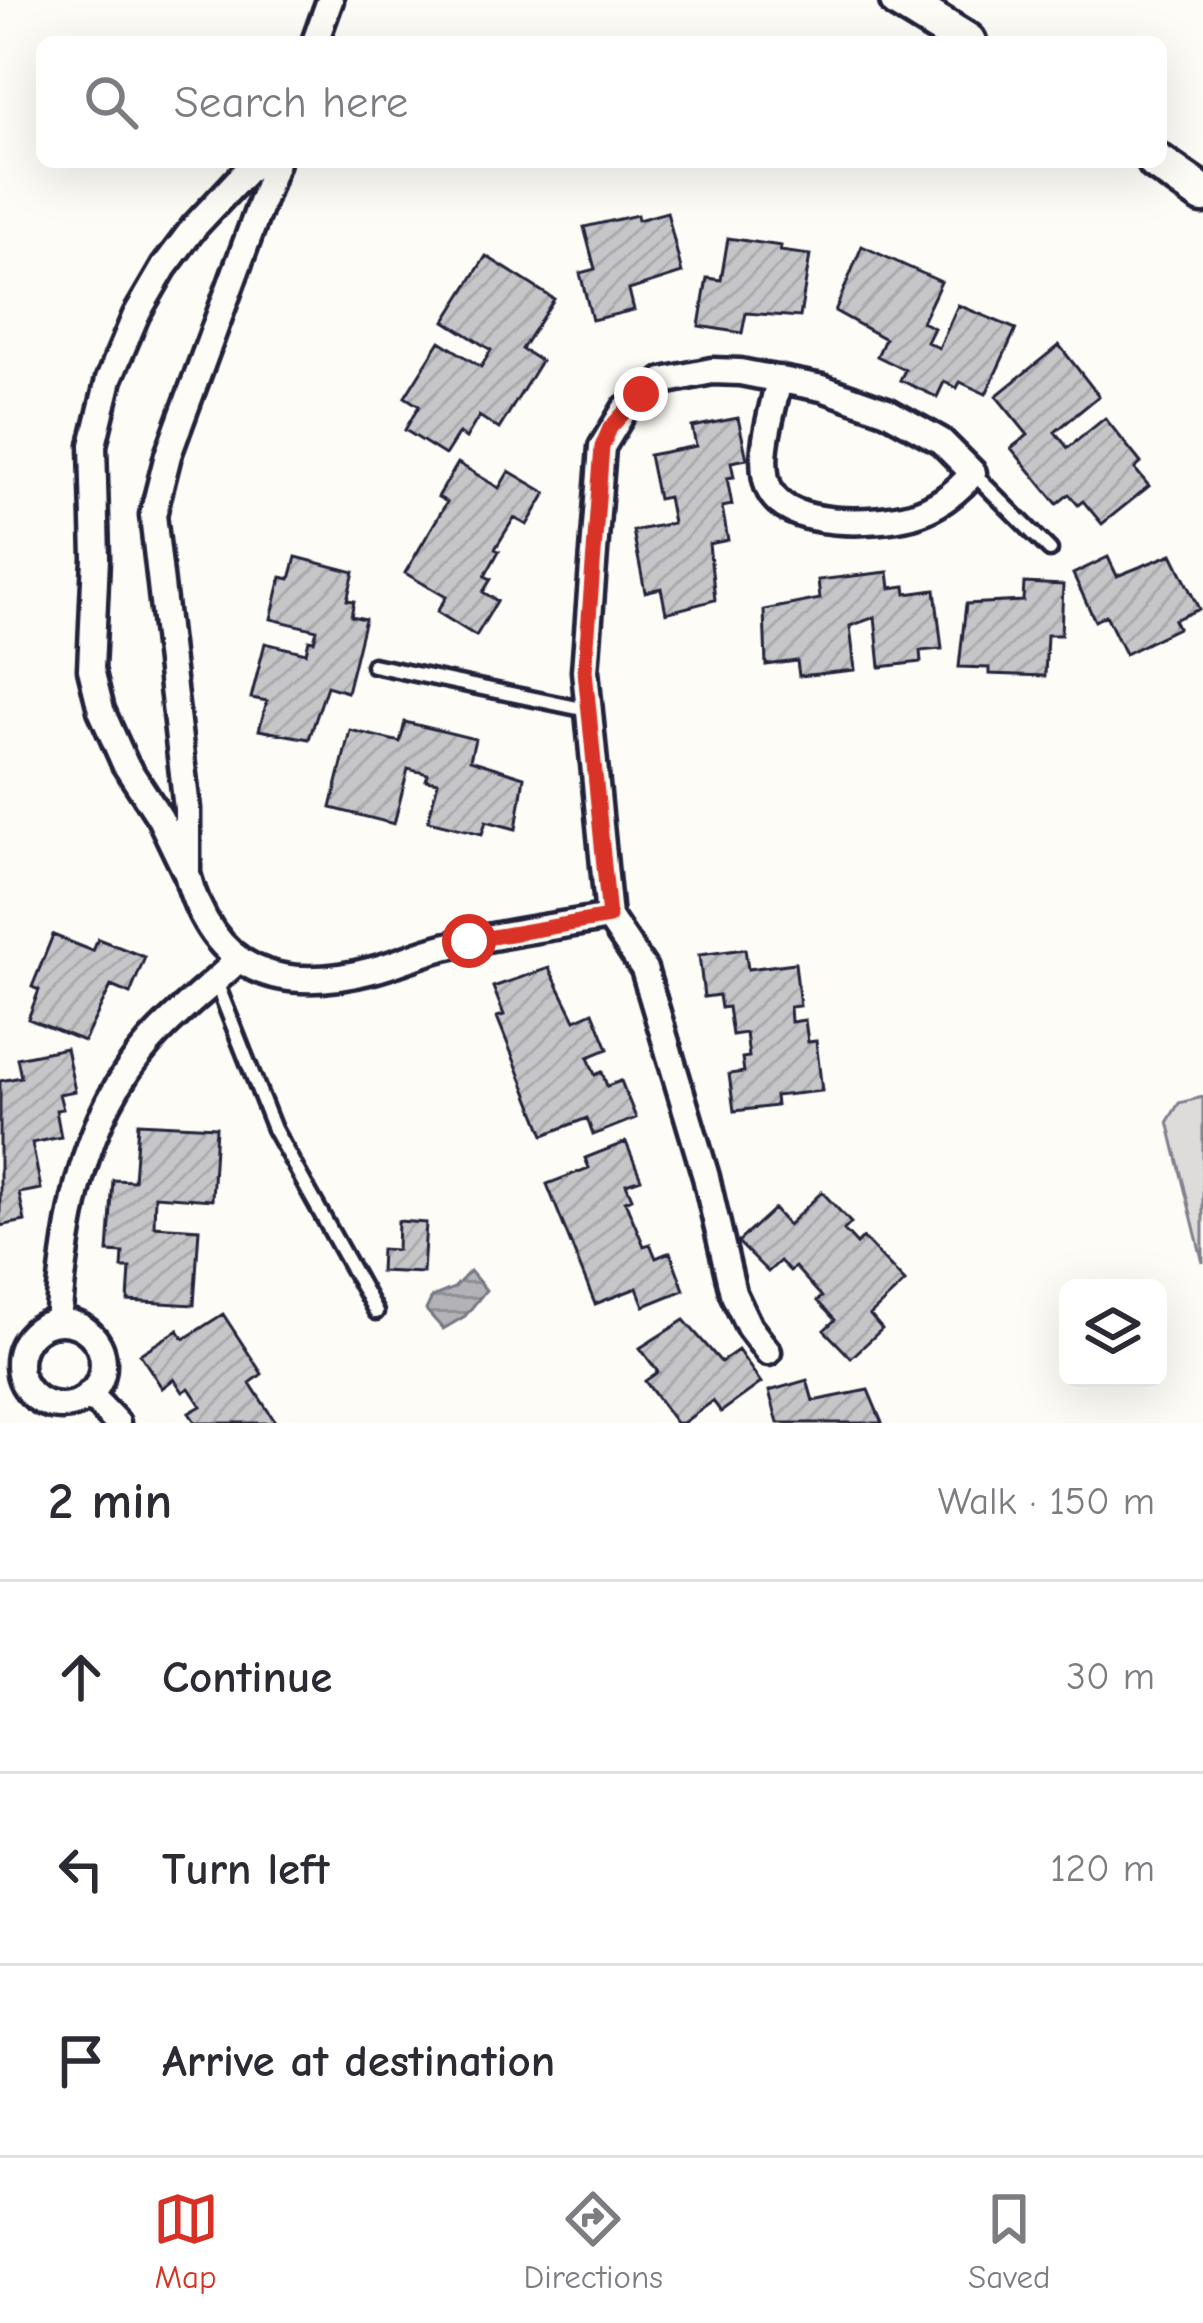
<!DOCTYPE html>
<meta charset="utf-8">
<style>
body{margin:0;font-family:"Comic Neue",sans-serif;background:#f7f7f7;color:#2b2b33}
.controls{position:absolute;right:36px;bottom:36px;display:grid;overflow:hidden;border-radius:18px;box-shadow:0 12px 48px #0002}
.controls button{width:108px;height:108px;display:grid;place-items:center;padding:0;border:0;border-bottom:3px solid #e1e1e2;background:#fff;color:#2b2b33;font:60px sans-serif}
.stop{position:absolute;width:36px;height:36px;margin:-27px;border:9px solid #d93025;border-radius:50%;background:#fff}
.stop.end{background:#d93025;border-color:#fff;box-shadow:0 3px 12px #0008}
.list{margin:0;padding:0;list-style:none}
h2{display:flex;justify-content:space-between;align-items:center;height:156px;margin:0;padding:0 48px;font-size:51px}
h2 small{font-size:39px;font-weight:400;color:#7c7c81}
.list li{display:grid;grid-template-columns:78px 1fr auto;gap:36px;align-items:center;box-sizing:border-box;height:192px;padding:0 48px;border-top:3px solid #e1e1e2}
.list b{display:block;font-size:45px;white-space:nowrap}
.list em{font-size:39px;font-style:normal;color:#7c7c81}
.icon{flex:none;width:66px;height:66px;fill:none;stroke:currentColor;stroke-width:2;stroke-linecap:round;stroke-linejoin:round}
.map{position:relative;flex:none;width:1203px;height:1423px;overflow:hidden}
.search{position:absolute;background:#fff;box-shadow:0 12px 48px #0002;left:36px;right:36px;top:36px;height:132px;display:flex;align-items:center;gap:30px;box-sizing:border-box;padding:0 42px;border-radius:18px;color:#7c7c81;font-size:45px}
.sheet{height:732px;background:#fff}
nav{display:flex;justify-content:space-around;align-items:center;box-sizing:border-box;height:168px;border-top:3px solid #e1e1e2;background:#fff;font-size:33px;color:#7c7c81}
nav a{display:grid;justify-items:center;gap:6px}
nav .on{color:#d93025}
.map>svg:first-child{display:block}
.park{fill:#dddcdb;stroke:#807f8b;stroke-width:3}
.water{fill:url(#water-rules);stroke:#787885;stroke-width:3}
.building{fill:url(#building-hatch);stroke:#22223b;stroke-width:3}
.lines{fill:none;stroke-linecap:round;stroke-linejoin:round}
.service-casing{stroke:#22223b;stroke-width:21}
.minor-casing{stroke:#22223b;stroke-width:33}
.primary-casing{stroke:#22223b;stroke-width:45}
.service{stroke:#fdfcf7;stroke-width:12}
.minor{stroke:#fdfcf7;stroke-width:24}
.primary{stroke:#fdfcf7;stroke-width:36}
.route{stroke:#d93025;stroke-width:15}
</style>
<div class="map">
<svg width="1203" height="1423" viewBox="0 0 1203 1423">
<defs>
<pattern id="water-rules" width="6" height="5" patternUnits="userSpaceOnUse" patternTransform="scale(3)"><rect width="6" height="5" fill="#b2b2b7"/><path d="M0 2.5h6" fill="none" stroke="#909096"/></pattern>
<pattern id="building-hatch" width="6" height="6" patternUnits="userSpaceOnUse" patternTransform="scale(3)"><rect width="6" height="6" fill="#c6c6c8"/><path d="M-1 1l2-2M0 6l6-6M5 7l2-2" fill="none" stroke="#aaaaad"/></pattern>
</defs>
<rect width="100%" height="100%" fill="#fdfcf7"/>
<filter id="ink" filterUnits="userSpaceOnUse"><feTurbulence type="fractalNoise" baseFrequency=".00833" numOctaves="2"/><feDisplacementMap in="SourceGraphic" scale="24" xChannelSelector="R" yChannelSelector="G"/><feConvolveMatrix kernelMatrix="1 2 1 2 8 2 1 2 1" color-interpolation-filters="sRGB"/></filter>
<g filter="url(#ink)">
<path class="park" d="M 1203,1097 L 1203,1263 L 1168,1121 L 1179,1103 Z"/>
<path class="water" d="M 470,1271 L 486,1290 L 465,1316 L 443,1329 L 426,1310 L 432,1297 L 454,1288 Z"/>
<path class="building" d="M 667,212 L 682,273 L 629,290 L 634,310 L 592,320 L 580,273 L 595,269 L 584,227 L 637,215 L 638,220 Z
M 728,238 L 781,246 L 780,251 L 810,255 L 800,317 L 746,313 L 742,333 L 699,326 L 707,278 L 721,280 Z
M 862,246 L 941,282 L 922,322 L 934,328 L 927,342 L 939,348 L 958,305 L 1016,329 L 986,394 L 960,382 L 957,388 L 944,382 L 937,397 L 900,380 L 905,370 L 877,356 L 885,339 L 835,311 Z
M 486,256 L 554,299 L 522,349 L 541,361 L 499,429 L 479,416 L 466,438 L 459,433 L 445,455 L 405,430 L 419,406 L 405,397 L 440,341 L 481,367 L 491,350 L 445,321 Z
M 1059,345 L 1099,396 L 1055,432 L 1068,448 L 1105,418 L 1141,463 L 1135,469 L 1149,486 L 1102,524 L 1083,501 L 1078,505 L 1069,494 L 1057,504 L 1011,448 L 1028,435 L 996,396 Z
M 738,418 L 747,459 L 731,462 L 734,477 L 727,478 L 732,505 L 722,507 L 728,540 L 709,544 L 715,600 L 666,613 L 661,588 L 645,592 L 633,531 L 673,523 L 668,497 L 658,499 L 649,455 L 696,446 L 692,427 Z
M 458,463 L 499,488 L 509,471 L 546,493 L 527,525 L 514,518 L 495,549 L 499,551 L 485,576 L 491,579 L 483,592 L 497,601 L 476,636 L 437,612 L 446,597 L 405,573 L 447,502 L 438,497 Z
M 1172,554 L 1199,609 L 1174,620 L 1178,628 L 1125,654 L 1106,615 L 1095,621 L 1073,574 L 1108,557 L 1117,576 Z
M 296,557 L 354,572 L 347,600 L 354,601 L 351,616 L 365,619 L 347,692 L 327,686 L 309,739 L 259,730 L 267,701 L 251,698 L 265,643 L 306,653 L 309,640 L 314,641 L 317,630 L 271,619 L 281,577 L 290,579 Z
M 888,572 L 890,588 L 905,586 L 906,594 L 935,590 L 942,649 L 920,651 L 921,662 L 880,667 L 875,617 L 850,626 L 855,670 L 799,676 L 797,661 L 766,665 L 764,610 L 820,599 L 818,580 Z
M 1024,583 L 1063,585 L 1061,635 L 1047,635 L 1045,676 L 989,674 L 989,668 L 959,667 L 966,604 L 1023,601 Z
M 405,722 L 475,739 L 470,760 L 524,777 L 516,829 L 486,821 L 482,834 L 428,821 L 438,782 L 426,780 L 428,774 L 408,769 L 394,824 L 331,808 L 350,730 L 400,742 Z
M 53,935 L 93,951 L 98,939 L 145,957 L 130,994 L 111,986 L 84,1041 L 28,1019 L 39,990 L 32,987 Z
M 745,949 L 748,969 L 795,963 L 800,1006 L 790,1007 L 791,1022 L 805,1020 L 808,1042 L 816,1041 L 822,1091 L 775,1096 L 776,1106 L 734,1111 L 729,1074 L 744,1072 L 742,1058 L 749,1057 L 746,1033 L 732,1035 L 728,1007 L 721,1008 L 719,995 L 704,997 L 699,955 Z
M 549,968 L 575,1020 L 593,1012 L 608,1049 L 588,1057 L 595,1075 L 602,1072 L 607,1086 L 621,1081 L 636,1118 L 593,1135 L 587,1118 L 544,1135 L 497,1017 L 504,1015 L 493,987 Z
M 66,1048 L 75,1091 L 59,1094 L 63,1109 L 56,1110 L 61,1137 L 32,1143 L 41,1189 L 19,1193 L 25,1221 L 0,1226 L 0,1081 L 21,1077 L 17,1058 Z
M 138,1123 L 216,1127 L 212,1200 L 155,1196 L 154,1226 L 199,1229 L 194,1305 L 128,1301 L 130,1268 L 122,1268 L 123,1253 L 108,1252 L 113,1180 L 134,1181 Z
M 626,1142 L 641,1179 L 626,1184 L 632,1198 L 625,1201 L 644,1246 L 650,1244 L 656,1258 L 670,1252 L 684,1290 L 644,1306 L 637,1288 L 595,1304 L 547,1184 L 589,1168 L 585,1158 Z
M 822,1192 L 851,1223 L 844,1230 L 857,1244 L 863,1238 L 905,1282 L 870,1315 L 882,1329 L 851,1358 L 824,1330 L 835,1320 L 817,1301 L 822,1297 L 795,1267 L 790,1271 L 780,1261 L 768,1272 L 738,1242 L 774,1209 L 788,1225 Z
M 398,1221 L 426,1223 L 423,1273 L 380,1271 L 381,1249 L 397,1250 Z
M 223,1314 L 262,1374 L 250,1383 L 276,1423 L 196,1423 L 189,1413 L 201,1406 L 189,1388 L 183,1392 L 174,1379 L 162,1388 L 140,1354 L 178,1330 L 184,1339 Z
M 684,1320 L 721,1362 L 738,1350 L 761,1383 L 721,1412 L 713,1401 L 683,1423 L 676,1423 L 645,1381 L 658,1372 L 640,1348 Z
M 807,1380 L 813,1401 L 868,1390 L 882,1423 L 778,1423 L 769,1391 Z"/>
<g class="lines">
<defs>
<path id="service" d="M 973,473 L 1050,550
M 373,665 L 587,710
M 216,982 L 274,1129 L 376,1312"/>
<path id="minor" d="M 315,42 L 330,0
M 255,162 L 195,226 L 164,267 L 136,315 L 109,379 L 93,445 L 96,558 L 91,669 L 101,710 L 125,764 L 160,818 L 187,874 L 187,809 L 153,515 L 168,455 L 276,162
M 187,874 C 213,972 279,995 373,970 C 397,964 420,953 444,947 C 498,934 554,927 609,917
M 58,1322 C 66,1223 81,1120 149,1043 C 176,1012 209,988 238,960
M19 1364a42 42 0 1 1 84 0a42 42 0 1 1-84 0Z
M 768,1352 L 749,1327 L 733,1293 L 706,1177 L 644,969 L 609,917 L 585,671 L 602,447 L 625,409 L 663,381 L 712,371 L 740,372 L 822,388 L 887,411 L 941,441 L 973,473 C 957,492 937,508 912,515 C 876,524 790,529 770,491 C 755,460 773,411 779,379
M 89,1394 L 117,1423"/>
<path id="primary" d="M 899,0 L 967,42
M 1157,162 L 1203,194"/>
</defs>
<use href="#service" class="service-casing"/>
<use href="#minor" class="minor-casing"/>
<use href="#primary" class="primary-casing"/>
<use href="#service" class="service"/>
<use href="#minor" class="minor"/>
<use href="#primary" class="primary"/>
</g>
</g>
<g class="lines" filter="url(#ink)">
<path class="route" d="M 469,941 L 609,917 L 585,671 L 602,447 L 610,428 L 641,394"/>
</g>
</svg>
<div class="controls">
<button><svg class="icon" aria-label="layers" viewBox="0 0 24 24"><path d="M12 4l9 5-9 5-9-5zM3 14l9 5 9-5"/></svg></button>
</div>
<div class="stop" style="left:469px;top:941px"></div>
<div class="stop end" style="left:641px;top:394px"></div>
<div class="search"><svg class="icon" aria-label="search" viewBox="0 0 24 24"><circle cx="10" cy="10" r="6"/><path d="M15 15l6 6"/></svg>Search here</div>
</div>
<section class="sheet">
<h2>2 min<small>Walk · 150 m</small></h2>
<ul class="list">
<li><svg class="icon" aria-label="ahead" viewBox="0 0 24 24"><path d="M12 20V5M6 11l6-6 6 6"/></svg><div><b>Continue</b></div><em>30 m</em></li>
<li><svg class="icon" aria-label="left" viewBox="0 0 24 24"><path d="M17 20v-9H6M10 6l-5 5 5 5"/></svg><div><b>Turn left</b></div><em>120 m</em></li>
<li><svg class="icon" aria-label="arrive" viewBox="0 0 24 24"><path d="M6 21V4h12l-3 4 3 4H6"/></svg><div><b>Arrive at destination</b></div></li>
</ul>
</section>
<nav>
<a class="on"><svg class="icon" aria-label="map" viewBox="0 0 24 24"><path d="M3 6l6-2 6 2 6-2v14l-6 2-6-2-6 2zM9 4v14M15 6v14"/></svg>Map</a>
<a><svg class="icon" aria-label="directions" viewBox="0 0 24 24"><path d="M12 3l9 9-9 9-9-9zM9 14v-3h6M13 9l2 2-2 2"/></svg>Directions</a>
<a><svg class="icon" aria-label="saved" viewBox="0 0 24 24"><path d="M7 4h10v16l-5-4-5 4z"/></svg>Saved</a>
</nav>
